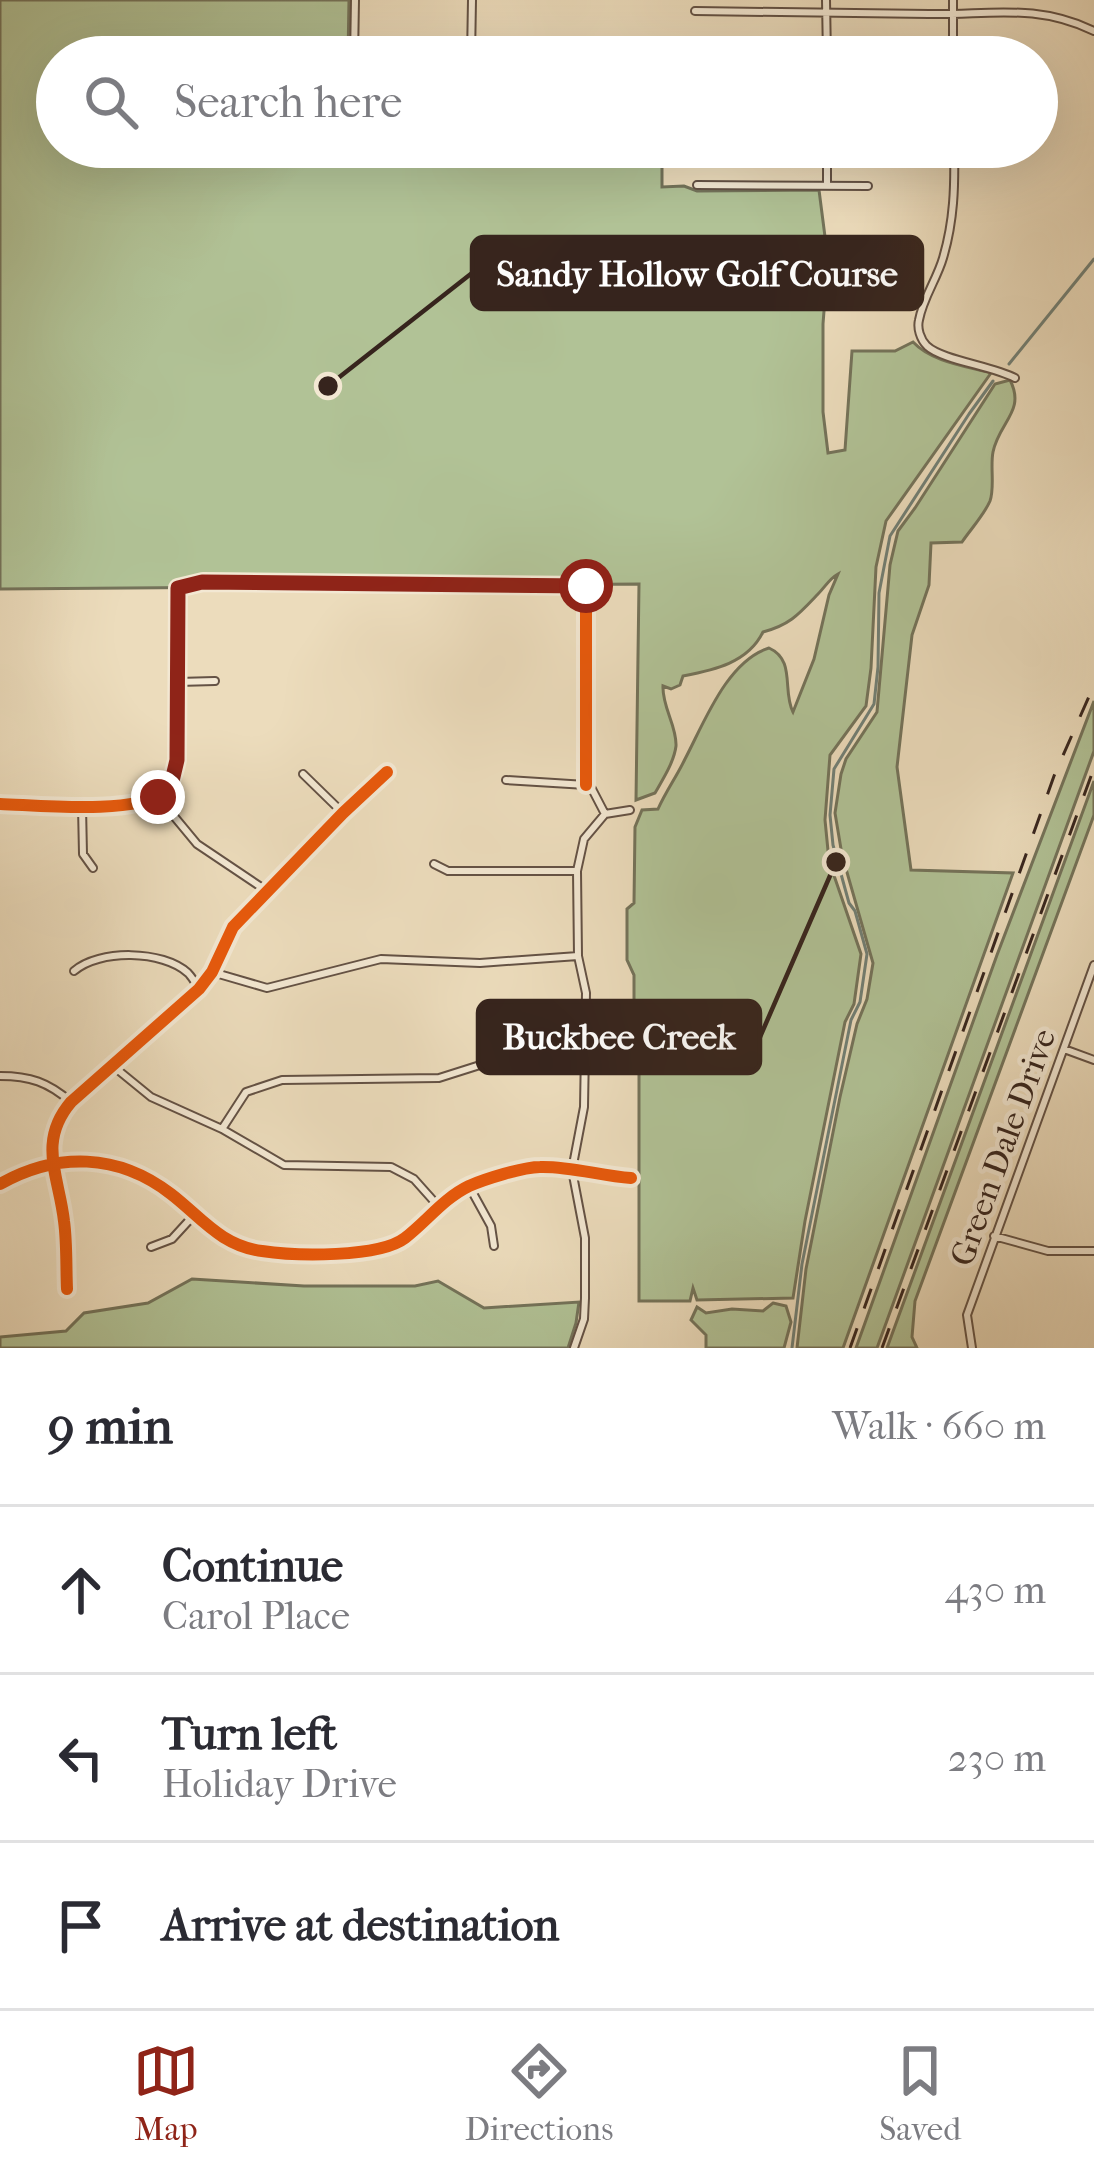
<!DOCTYPE html>
<meta charset="utf-8">
<style>
body{margin:0;font-family:"IM FELL French Canon",serif;background:#f2f2f3;color:#2b2b33}
.stop{position:absolute;width:36px;height:36px;margin:-27px;border:9px solid #8f2418;border-radius:50%;background:#fff}
.stop.end{background:#8f2418;border-color:#fff;box-shadow:0 3px 12px #0008}
.list{margin:0;padding:0;list-style:none}
h2{display:flex;justify-content:space-between;align-items:center;height:156px;margin:0;padding:0 48px;font-size:51px}
h2 small{font-size:39px;font-weight:400;color:#7c7c81}
.list li{display:grid;grid-template-columns:78px 1fr auto;gap:36px;align-items:center;box-sizing:border-box;height:168px;padding:0 48px;border-top:3px solid #e1e1e2}
.list b{display:block;font-size:45px;white-space:nowrap}
.list p{margin:0;font-size:39px;white-space:nowrap;color:#7c7c81}
.list em{font-size:39px;font-style:normal;color:#7c7c81}
.icon{flex:none;width:66px;height:66px;fill:none;stroke:currentColor;stroke-width:2;stroke-linecap:round;stroke-linejoin:round}
.map{position:relative;flex:none;width:1094px;height:1348px;overflow:hidden}
.search{position:absolute;background:#fff;box-shadow:0 12px 48px #0002;left:36px;right:36px;top:36px;height:132px;display:flex;align-items:center;gap:30px;box-sizing:border-box;padding:0 42px;border-radius:66px;color:#7c7c81;font-size:45px}
.sheet{height:660px;background:#fff}
nav{display:flex;justify-content:space-around;align-items:center;box-sizing:border-box;height:168px;border-top:3px solid #e1e1e2;background:#fff;font-size:33px;color:#7c7c81}
nav a{display:grid;justify-items:center;gap:6px}
nav .on{color:#8f2418}
.map>svg:first-child{display:block}
.green{fill:#b1c296;stroke:#74735a;stroke-width:3}
.lines{fill:none;stroke-linecap:round;stroke-linejoin:round}
.stream{stroke:#717f75;stroke-width:3}
.minor-casing{stroke:#645245;stroke-width:10}
.minor{stroke:#f3e8d3;stroke-width:6}
.rail{stroke:#36241d;stroke-width:3;stroke-dasharray:21 21;stroke-linecap:butt}
.cycleway-casing{stroke:#f3e8d3;stroke-width:20}
.cycleway{stroke:#e8590c;stroke-width:12}
.route{stroke:#8f2418;stroke-width:15}
.labels{text-anchor:middle;stroke-width:9;stroke-linejoin:round;paint-order:stroke}
.street-label{font-size:33px;fill:#36241d;stroke:#f3e8d3}
.leader{fill:none;stroke:#36241d;stroke-width:4.5}
.callout-dot{fill:#36241d;stroke:#f3e8d3;stroke-width:4.5}
.callout{fill:#36241d;stroke:#36241d;stroke-width:4.5}
.callout-label{font-size:36px;text-anchor:middle;font-weight:bold;fill:#fff}
</style>
<div class="map">
<svg width="1094" height="1348" viewBox="0 0 1094 1348">
<rect width="100%" height="100%" fill="#ecdcbc"/>
<filter id="stains"><feTurbulence type="fractalNoise" baseFrequency=".00167" numOctaves="4"/><feColorMatrix values="0 0 0 0 .2 0 0 0 0 .09 0 0 0 0 .02 0 0 0 .5 -.17"/></filter>
<radialGradient id="worn" r=".72"><stop offset=".6" stop-color="#630" stop-opacity="0"/><stop offset="1" stop-color="#630" stop-opacity=".3"/></radialGradient>
<path class="green" d="M 0,0 L 349,0 L 348,57 L 57,57 L 57,147 L 662,147 L 662,187 L 684,186 L 697,191 L 819,190 L 828,260 L 823,324 L 823,412 L 828,453 L 845,450 L 852,351 L 895,351 L 913,342 C 932,362 965,366 991,373 L 886,521 L 876,567 L 871,668 L 866,706 L 830,755 L 825,820 L 829,861 L 861,954 L 854,1004 L 845,1022 L 805,1221 L 793,1298 L 697,1300 L 693,1288 L 690,1301 L 639,1301 L 639,1064 L 634,1044 L 634,975 L 627,960 L 627,909 L 634,903 L 635,827 L 642,810 L 658,809 C 666,791 677,776 685,759 C 704,723 727,661 769,648 C 796,660 782,691 793,712 L 814,659 L 829,595 L 838,574 C 829,579 826,586 818,594 C 799,614 790,625 763,632 C 748,663 714,670 683,676 L 680,685 L 671,689 L 663,686 C 662,707 677,726 676,746 C 674,762 663,779 655,793 L 636,800 L 639,584 L 0,589 Z
M 1010,380 C 1026,411 999,422 993,452 C 990,467 995,487 990,501 C 984,515 970,530 962,542 L 931,543 L 929,585 L 912,635 L 897,767 L 911,870 L 1013,873 L 843,1348 L 797,1348 L 806,1269 L 840,1097 L 857,1024 L 867,999 L 873,963 L 842,855 L 835,813 L 841,774 L 846,759 L 877,712 L 890,565 L 898,531 L 915,508 L 995,384 Z
M 1094,701 L 1094,751 L 877,1348 L 856,1348 L 997,955 Z
M 1094,781 L 1094,815 L 915,1301 L 912,1337 L 917,1348 L 887,1348 Z
M 192,1279 L 304,1286 L 415,1286 L 438,1281 L 484,1308 L 579,1302 L 576,1323 L 568,1348 L 0,1348 L 0,1337 L 66,1331 L 84,1313 L 148,1303 Z
M 773,1303 L 786,1306 L 791,1322 L 784,1348 L 706,1348 L 706,1335 L 691,1320 L 697,1307 L 706,1313 L 732,1309 L 763,1311 Z"/>
<g class="lines">
<path class="stream" d="M 1009,364 L 1094,259
M 792,1348 L 802,1264 L 851,1020 L 860,1002 L 867,954 L 855,911 L 849,903 L 833,845 L 830,815 L 834,769 L 874,704 L 878,667 L 879,593 L 890,536 L 969,414 L 993,381"/>
<defs>
<path id="minor" d="M 826,0 L 827,57
M 953,0 L 953,57
M 695,11 C 773,12 851,13 929,14 C 990,15 1036,3 1094,31
M 354,57 L 355,0
M 471,57 L 472,0
M 827,147 L 827,185
M 954,147 C 955,186 954,221 943,258 C 937,279 923,298 919,320 C 917,328 920,339 927,346 C 942,360 992,366 1015,378
M 697,185 L 868,186
M 178,682 L 215,681
M 303,774 L 343,813
M 506,780 L 586,785 L 592,789 L 605,814
M 158,797 L 197,844 L 267,891
M 0,804 C 36,805 135,815 161,793 C 172,784 174,773 177,760 L 178,588 L 203,582 L 586,586 L 586,785
M 82,807 L 83,854 L 93,868
M 434,864 L 448,871 L 577,871
M 74,971 C 99,949 163,950 188,973 C 191,976 197,985 199,989
M 212,972 L 267,988 L 381,959 L 480,963 L 578,956
M 1064,1049 L 1094,1060
M 113,1066 L 151,1097 L 222,1129 L 284,1165 L 391,1167 L 414,1179 L 439,1207
M 0,1076 C 30,1076 48,1082 71,1102
M 222,1129 L 246,1092 L 282,1080 L 439,1078 L 480,1065 L 507,1051 L 543,1043 L 585,1041
M 0,1184 C 57,1152 118,1153 171,1194 C 201,1217 221,1246 262,1251 C 295,1256 379,1258 405,1238 C 427,1221 444,1198 469,1186 C 485,1179 523,1167 540,1167 C 570,1166 601,1176 631,1178
M 469,1186 L 491,1226 L 494,1246
M 994,1236 L 1048,1251 L 1094,1251
M 151,1247 L 172,1239 L 194,1215
M 67,1289 C 66,1266 67,1243 64,1221 C 59,1176 37,1142 71,1102 L 199,989 L 212,972 L 233,927 L 343,813 L 387,772
M 574,1348 L 584,1319 L 585,1298 L 585,1238 L 572,1170 L 584,1107 L 586,993 L 578,956 L 577,871 L 584,839 L 605,814 L 630,810
M 972,1348 L 967,1315 L 1094,965"/>
</defs>
<use href="#minor" class="minor-casing"/>
<use href="#minor" class="minor"/>
<path class="rail" d="M 850,1348 L 1054,776 L 1094,685
M 882,1348 L 1094,768"/>
<defs>
<path id="cycleway" d="M 0,804 C 36,805 135,815 161,793 C 172,784 174,773 177,760 L 178,588 L 203,582 L 586,586 L 586,785
M 0,1184 C 57,1152 118,1153 171,1194 C 201,1217 221,1246 262,1251 C 295,1256 379,1258 405,1238 C 427,1221 444,1198 469,1186 C 485,1179 523,1167 540,1167 C 570,1166 601,1176 631,1178
M 67,1289 C 66,1266 67,1243 64,1221 C 59,1176 37,1142 71,1102 L 199,989 L 212,972 L 233,927 L 343,813 L 387,772"/>
</defs>
<use href="#cycleway" class="cycleway-casing"/>
<use href="#cycleway" class="cycleway"/>
</g>
<g class="lines">
<path class="route" d="M 158,797 L 172,781 L 177,760 L 178,588 L 202,582 L 586,586"/>
</g>
<g class="labels">
<g class="street-label">
<text transform="translate(1002 1147) rotate(-70)" y="12">Green Dale Drive</text>
</g>
</g>
<path class="leader" d="M328 386L472 273M836 862L760 1037"/>
<g class="callout-dot">
<circle cx="328" cy="386" r="12"/>
<circle cx="836" cy="862" r="12"/>
</g>
<g class="callout">
<rect x="472" y="237" width="450" height="72" rx="12"/>
<rect x="478" y="1001" width="282" height="72" rx="12"/>
</g>
<g class="callout-label">
<text x="697" y="286">Sandy Hollow Golf Course</text>
<text x="619" y="1049">Buckbee Creek</text>
</g>
<rect width="100%" height="100%" filter="url(#stains)"/>
<rect width="100%" height="100%" fill="url(#worn)"/>
</svg>
<div class="stop" style="left:586px;top:586px"></div>
<div class="stop end" style="left:158px;top:797px"></div>
<div class="search"><svg class="icon" aria-label="search" viewBox="0 0 24 24"><circle cx="10" cy="10" r="6"/><path d="M15 15l6 6"/></svg>Search here</div>
</div>
<section class="sheet">
<h2>9 min<small>Walk · 660 m</small></h2>
<ul class="list">
<li><svg class="icon" aria-label="ahead" viewBox="0 0 24 24"><path d="M12 20V5M6 11l6-6 6 6"/></svg><div><b>Continue</b><p>Carol Place</p></div><em>430 m</em></li>
<li><svg class="icon" aria-label="left" viewBox="0 0 24 24"><path d="M17 20v-9H6M10 6l-5 5 5 5"/></svg><div><b>Turn left</b><p>Holiday Drive</p></div><em>230 m</em></li>
<li><svg class="icon" aria-label="arrive" viewBox="0 0 24 24"><path d="M6 21V4h12l-3 4 3 4H6"/></svg><div><b>Arrive at destination</b></div></li>
</ul>
</section>
<nav>
<a class="on"><svg class="icon" aria-label="map" viewBox="0 0 24 24"><path d="M3 6l6-2 6 2 6-2v14l-6 2-6-2-6 2zM9 4v14M15 6v14"/></svg>Map</a>
<a><svg class="icon" aria-label="directions" viewBox="0 0 24 24"><path d="M12 3l9 9-9 9-9-9zM9 14v-3h6M13 9l2 2-2 2"/></svg>Directions</a>
<a><svg class="icon" aria-label="saved" viewBox="0 0 24 24"><path d="M7 4h10v16l-5-4-5 4z"/></svg>Saved</a>
</nav>
